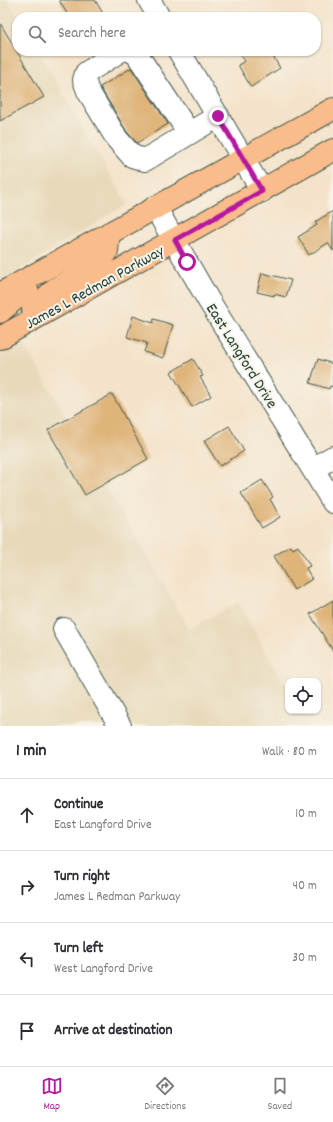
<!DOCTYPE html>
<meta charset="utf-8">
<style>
body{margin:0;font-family:Dekko,sans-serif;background:#f7f7f7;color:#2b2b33}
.controls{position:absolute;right:12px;bottom:12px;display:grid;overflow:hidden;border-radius:8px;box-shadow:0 1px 3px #0004}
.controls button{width:36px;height:36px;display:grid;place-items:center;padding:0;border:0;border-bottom:1px solid #e1e1e2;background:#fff;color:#2b2b33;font:20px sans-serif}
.stop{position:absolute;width:12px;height:12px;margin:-9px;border:3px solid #b5179e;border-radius:50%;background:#fff}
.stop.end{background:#b5179e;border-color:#fff;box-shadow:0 1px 4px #0008}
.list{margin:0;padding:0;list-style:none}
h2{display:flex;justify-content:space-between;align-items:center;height:52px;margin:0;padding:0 16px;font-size:17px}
h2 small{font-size:13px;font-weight:400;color:#7c7c81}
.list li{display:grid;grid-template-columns:26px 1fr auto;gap:12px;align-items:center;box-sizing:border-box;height:72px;padding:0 16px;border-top:1px solid #e1e1e2}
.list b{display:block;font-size:15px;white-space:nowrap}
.list p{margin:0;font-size:13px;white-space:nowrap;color:#7c7c81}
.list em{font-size:13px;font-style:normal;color:#7c7c81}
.icon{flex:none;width:22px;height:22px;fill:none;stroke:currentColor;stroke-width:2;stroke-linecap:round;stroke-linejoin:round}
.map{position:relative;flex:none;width:333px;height:726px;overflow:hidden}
.search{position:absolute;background:#fff;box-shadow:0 1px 3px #0004;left:12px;right:12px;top:12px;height:44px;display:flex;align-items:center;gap:10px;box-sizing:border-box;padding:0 14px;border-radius:16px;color:#7c7c81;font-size:15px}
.sheet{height:340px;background:#fff}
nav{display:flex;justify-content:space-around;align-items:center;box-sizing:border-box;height:56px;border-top:1px solid #e1e1e2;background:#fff;font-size:11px;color:#7c7c81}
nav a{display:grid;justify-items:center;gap:2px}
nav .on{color:#b5179e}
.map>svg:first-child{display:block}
.built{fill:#e8d9ba}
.building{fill:#dfb479}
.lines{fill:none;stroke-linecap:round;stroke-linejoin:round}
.minor-casing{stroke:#3f564a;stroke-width:24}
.major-casing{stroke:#3f564a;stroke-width:24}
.minor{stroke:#fff;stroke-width:22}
.major{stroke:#fabc8b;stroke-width:22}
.route{stroke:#b5179e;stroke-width:5}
.labels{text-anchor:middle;stroke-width:4;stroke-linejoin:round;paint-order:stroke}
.street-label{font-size:16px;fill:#1f3d34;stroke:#f7f3e8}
</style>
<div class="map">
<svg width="333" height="726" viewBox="0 0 333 726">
<rect width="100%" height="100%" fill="#f7f3e8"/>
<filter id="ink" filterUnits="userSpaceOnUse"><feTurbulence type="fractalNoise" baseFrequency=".025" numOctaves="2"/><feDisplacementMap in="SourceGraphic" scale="8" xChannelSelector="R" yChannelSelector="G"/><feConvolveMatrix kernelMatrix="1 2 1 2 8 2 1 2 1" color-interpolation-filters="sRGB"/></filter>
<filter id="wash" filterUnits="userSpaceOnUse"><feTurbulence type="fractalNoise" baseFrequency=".012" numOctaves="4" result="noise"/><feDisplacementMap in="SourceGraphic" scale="16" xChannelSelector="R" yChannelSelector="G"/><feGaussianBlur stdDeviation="0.9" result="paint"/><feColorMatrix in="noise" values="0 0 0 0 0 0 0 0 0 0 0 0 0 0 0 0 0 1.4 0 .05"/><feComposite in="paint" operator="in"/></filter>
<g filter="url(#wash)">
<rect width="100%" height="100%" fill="#f4e3ca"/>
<path class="built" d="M 0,0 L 8,0 L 18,17 L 17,51 L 38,51 L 127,204 L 0,281 Z
M 20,338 L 189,629 L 238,603 L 288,690 L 288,711 L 300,711 L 309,726 L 0,726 L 0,349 L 8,345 L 10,346 Z"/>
<g id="blocks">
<path class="building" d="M 59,0 L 95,0 L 105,17 L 69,17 Z
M 0,23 L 44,97 L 0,121 Z
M 238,51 L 270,51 L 280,68 L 251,87 L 238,65 L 245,61 Z
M 131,68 L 168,124 L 137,143 L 127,132 L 100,87 Z
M 333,211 L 333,251 L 328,243 L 309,255 L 298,237 L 317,225 L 315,222 Z
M 262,273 L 291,280 L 286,297 L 274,294 L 274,296 L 257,292 Z
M 133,316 L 153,323 L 154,319 L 173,325 L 163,358 L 144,352 L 147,343 L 127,337 Z
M 193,359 L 203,376 L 200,377 L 211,396 L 192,407 L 171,372 Z
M 318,359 L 333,364 L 333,387 L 330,386 L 329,389 L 310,383 Z
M 112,394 L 148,459 L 85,495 L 48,430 Z
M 229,426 L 244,451 L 220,466 L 204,441 Z
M 262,480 L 273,497 L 270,499 L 280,517 L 262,528 L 241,493 Z
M 291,546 L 293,549 L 298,546 L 310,566 L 306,568 L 312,579 L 294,590 L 274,556 Z
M 333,600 L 333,651 L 310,614 Z"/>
</g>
</g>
<g filter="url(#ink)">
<use href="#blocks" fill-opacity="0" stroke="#3f564a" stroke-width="1"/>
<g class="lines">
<defs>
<path id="minor" d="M 149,0 L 159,17
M 120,51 L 86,73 L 84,80 L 88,91 L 117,139 L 132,156 L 145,160 L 218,116
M 131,51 L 136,53 L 189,133
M 179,51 L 262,191
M 155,207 L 209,301 L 333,502
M 313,469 L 333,457
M 64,629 L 120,726"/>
<path id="major" d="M 0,294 L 333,109
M 33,310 L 55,289 L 98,264 L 107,251 L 109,233
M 0,312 L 27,289
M 0,338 L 333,150"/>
</defs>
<use href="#minor" class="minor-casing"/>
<use href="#major" class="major-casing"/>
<use href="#minor" class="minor"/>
<use href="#major" class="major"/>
</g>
</g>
<g class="lines" filter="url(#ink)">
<path class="route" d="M 187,262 L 175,240 L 262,191 L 218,116"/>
</g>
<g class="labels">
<g class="street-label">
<text transform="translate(94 286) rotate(-29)" y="6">James L Redman Parkway</text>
<text transform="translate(243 355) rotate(58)" y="6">East Langford Drive</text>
</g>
</g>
</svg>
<div class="controls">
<button><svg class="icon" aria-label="locate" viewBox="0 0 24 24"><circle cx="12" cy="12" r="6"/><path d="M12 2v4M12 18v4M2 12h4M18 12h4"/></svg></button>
</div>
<div class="stop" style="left:187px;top:262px"></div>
<div class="stop end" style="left:218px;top:116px"></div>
<div class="search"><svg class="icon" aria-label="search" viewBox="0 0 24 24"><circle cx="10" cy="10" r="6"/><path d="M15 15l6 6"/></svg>Search here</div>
</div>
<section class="sheet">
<h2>1 min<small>Walk · 80 m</small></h2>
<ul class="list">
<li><svg class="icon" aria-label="ahead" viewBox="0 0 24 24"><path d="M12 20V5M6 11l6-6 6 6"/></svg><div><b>Continue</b><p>East Langford Drive</p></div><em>10 m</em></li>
<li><svg class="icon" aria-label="right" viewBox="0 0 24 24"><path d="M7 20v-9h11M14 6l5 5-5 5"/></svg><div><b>Turn right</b><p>James L Redman Parkway</p></div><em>40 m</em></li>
<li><svg class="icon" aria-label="left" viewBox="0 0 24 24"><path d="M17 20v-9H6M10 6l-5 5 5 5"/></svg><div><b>Turn left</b><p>West Langford Drive</p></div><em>30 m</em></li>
<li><svg class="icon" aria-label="arrive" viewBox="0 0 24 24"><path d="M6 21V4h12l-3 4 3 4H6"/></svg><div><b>Arrive at destination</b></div></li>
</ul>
</section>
<nav>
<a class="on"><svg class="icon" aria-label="map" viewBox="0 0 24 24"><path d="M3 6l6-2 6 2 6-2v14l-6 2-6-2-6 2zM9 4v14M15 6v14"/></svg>Map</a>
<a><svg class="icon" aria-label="directions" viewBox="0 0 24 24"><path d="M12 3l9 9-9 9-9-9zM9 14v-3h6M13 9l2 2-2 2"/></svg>Directions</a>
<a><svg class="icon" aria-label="saved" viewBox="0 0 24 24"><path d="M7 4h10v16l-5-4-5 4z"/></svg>Saved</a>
</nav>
